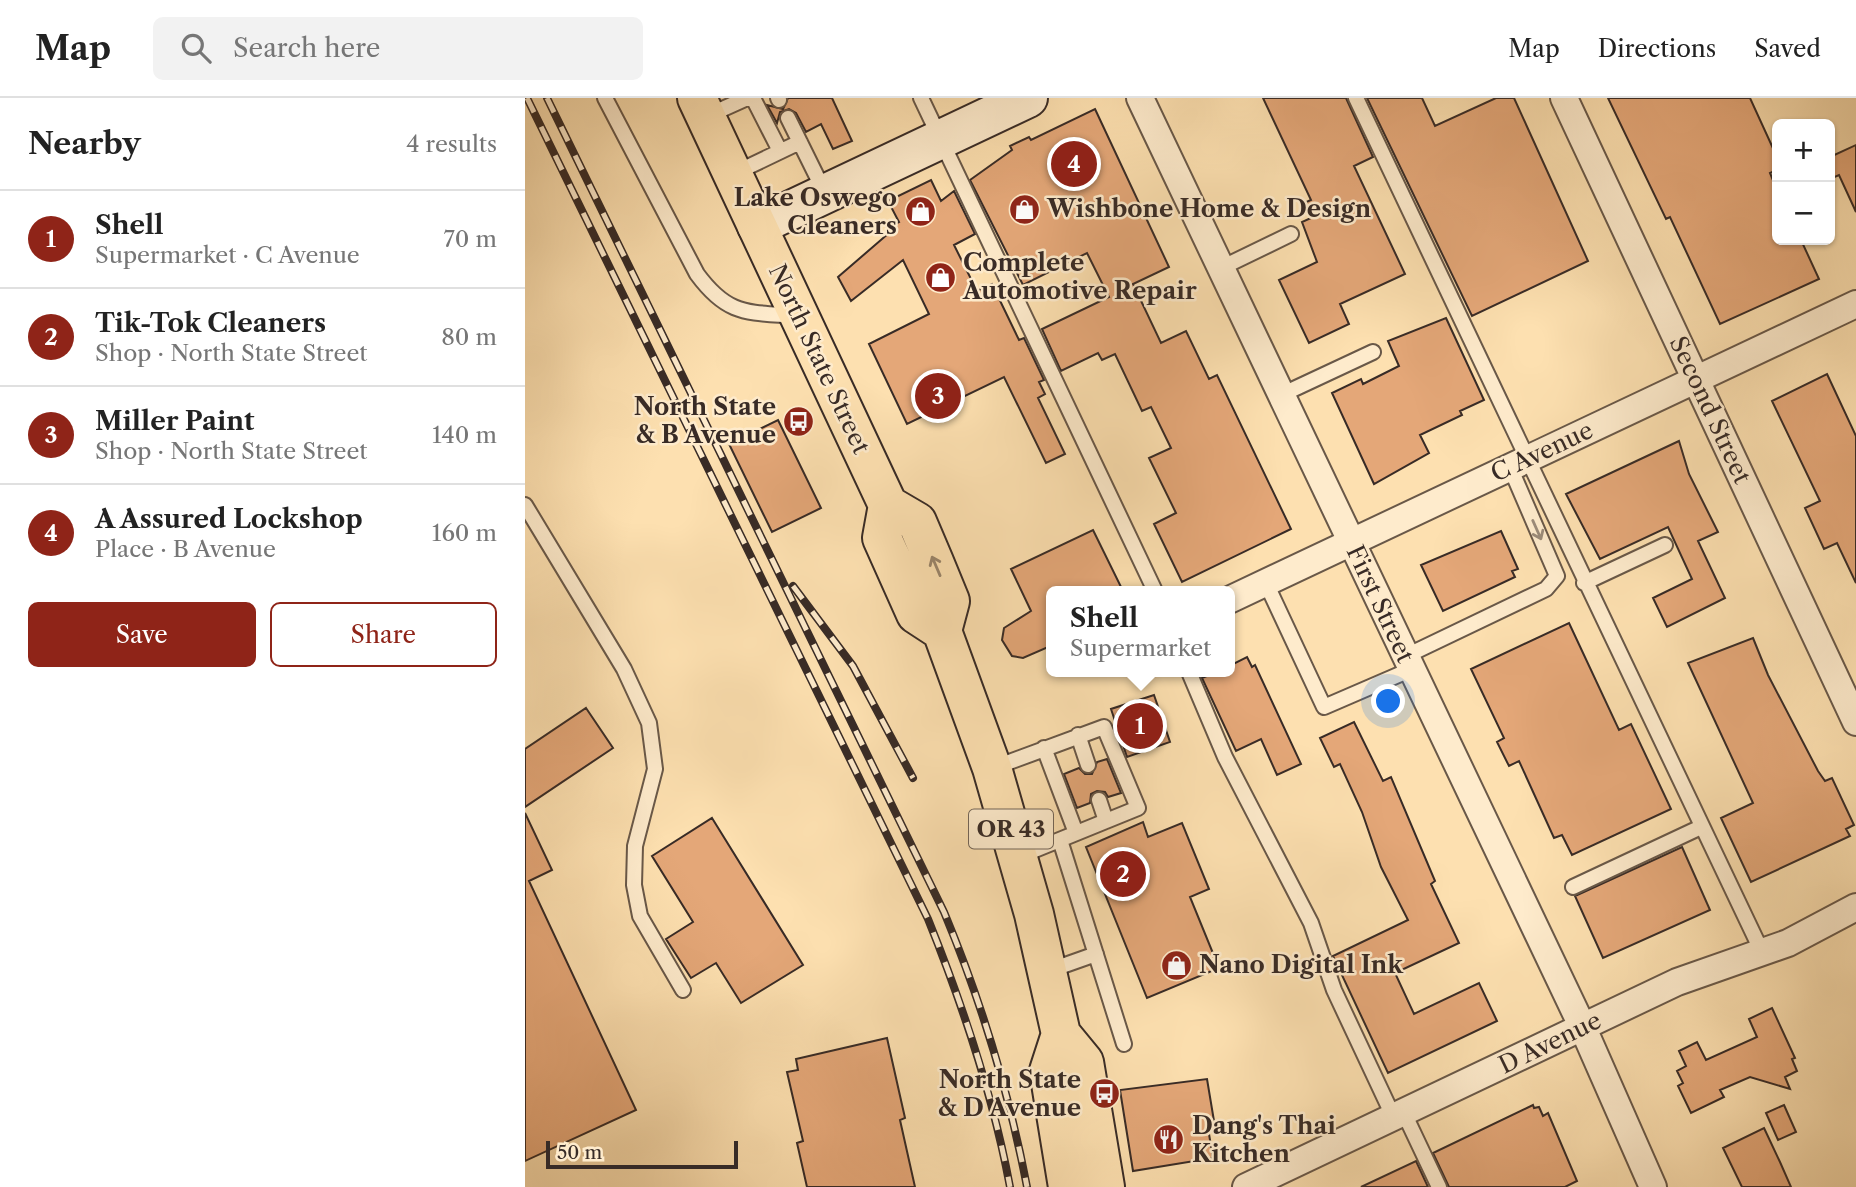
<!DOCTYPE html>
<meta charset="utf-8">
<style>
body{margin:0;font-family:"Libre Caslon Text",serif;background:#f2f2f2;color:#222}
.controls{position:absolute;right:21px;top:21px;display:grid;overflow:hidden;border-radius:10px;box-shadow:0 2px 5px #0004}
.controls button{width:63px;height:63px;display:grid;place-items:center;padding:0;border:0;border-bottom:2px solid #e0e0e0;background:#fff;color:#222;font:35px sans-serif}
.scale{position:absolute;left:21px;bottom:18px;width:192px;box-sizing:border-box;padding-left:7px;border:4px solid #382b26;border-top:0;font-size:19px;line-height:24px;white-space:nowrap;color:#382b26;-webkit-text-stroke:5px #feebcc;paint-order:stroke}
.you{position:absolute;left:864px;top:604px;width:24px;height:24px;margin:-18px;border:5px solid #fff;border-radius:50%;background:#1a73e8;box-shadow:0 0 0 10px #1a73e833}
.badge{display:grid;place-items:center;width:46px;height:46px;border-radius:50%;background:#8f2418;color:#fff;font-size:23px;font-weight:700}
.pin{position:absolute;translate:-50% -50%;border:4px solid #fff;box-shadow:0 2px 7px #0006}
.popup{position:absolute;left:521px;top:488px;width:189px;height:91px;box-sizing:border-box;display:grid;place-content:center;border-radius:10px;background:#fff;filter:drop-shadow(0 2px 5px #0005);font-size:23px;white-space:nowrap;color:#767676}
.popup b{font-size:26px;color:#222}
.popup::after{content:'';position:absolute;left:50%;top:100%;margin-left:-14px;border:14px solid transparent;border-top-color:#fff}
.list{margin:0;padding:0;list-style:none}
h2{display:flex;justify-content:space-between;align-items:center;height:91px;margin:0;padding:0 28px;font-size:30px}
h2 small{font-size:23px;font-weight:400;color:#767676}
.list li{display:grid;grid-template-columns:46px 1fr auto;gap:21px;align-items:center;box-sizing:border-box;height:98px;padding:0 28px;border-top:2px solid #e0e0e0}
.list b{display:block;font-size:26px;white-space:nowrap}
.list p{margin:0;font-size:23px;white-space:nowrap;color:#767676}
.list em{font-size:23px;font-style:normal;color:#767676}
.actions{display:flex;gap:14px;padding:21px 28px}
.actions a{flex:1;padding:16px 0;border:2px solid #8f2418;border-radius:10px;text-align:center;font-size:24px;color:#8f2418}
.actions .main{background:#8f2418;color:#fff}
.icon{flex:none;width:38px;height:38px;fill:none;stroke:currentColor;stroke-width:2;stroke-linecap:round;stroke-linejoin:round}
.map{position:relative;flex:none;width:1331px;height:1089px;overflow:hidden}
header{display:flex;align-items:center;gap:42px;box-sizing:border-box;height:98px;padding:0 35px;background:#fff;border-bottom:2px solid #e0e0e0}
header strong{font-size:33px}
nav{display:flex;gap:38px;margin-inline-start:auto;font-size:24px}
.search{width:490px;height:63px;background:#f2f2f2;display:flex;align-items:center;gap:18px;box-sizing:border-box;padding:0 24px;border-radius:10px;color:#767676;font-size:26px}
main{display:flex}
aside{flex:1;background:#fff}
.map>svg:first-child{display:block}
.building{fill:#e4a778;stroke:#382b26;stroke-width:2}
.lines{fill:none;stroke-linecap:round;stroke-linejoin:round}
.lane-casing{stroke:#695848;stroke-width:18}
.street-casing{stroke:#695848;stroke-width:30}
.secondary-casing{stroke:#382b26;stroke-width:42}
.primary-casing{stroke:#382b26;stroke-width:42}
.lane{stroke:#feebcc;stroke-width:14}
.street{stroke:#feebcc;stroke-width:26}
.secondary{stroke:#feebcc;stroke-width:38}
.primary{stroke:#fde0b0;stroke-width:38}
.rail-casing{stroke:#382b26;stroke-width:8}
.rail{stroke:#feebcc;stroke-width:5;stroke-dasharray:16;stroke-linecap:butt}
.oneway{stroke:#9b8b79}
.oneway2{stroke:#9a866b}
.labels{text-anchor:middle;stroke-width:5;stroke-linejoin:round;paint-order:stroke}
.shield{fill:#feebcc;stroke:#736558;stroke-width:2}
.shield-label{font-size:23px;font-weight:bold;fill:#382b26}
.poi-label{font-size:24px;font-weight:bold;fill:#382b26;stroke:#feebcc;text-anchor:start}
.street-label{font-size:24px;fill:#382b26;stroke:#feebcc}
</style>
<header>
<strong>Map</strong>
<div class="search"><svg class="icon" aria-label="search" viewBox="0 0 24 24"><circle cx="10" cy="10" r="6"/><path d="M15 15l6 6"/></svg>Search here</div>
<nav><a>Map</a><a>Directions</a><a>Saved</a></nav>
</header>
<main>
<aside>
<h2>Nearby<small>4 results</small></h2>
<ul class="list">
<li><span class="badge">1</span><div><b>Shell</b><p>Supermarket · C Avenue</p></div><em>70 m</em></li>
<li><span class="badge">2</span><div><b>Tik-Tok Cleaners</b><p>Shop · North State Street</p></div><em>80 m</em></li>
<li><span class="badge">3</span><div><b>Miller Paint</b><p>Shop · North State Street</p></div><em>140 m</em></li>
<li><span class="badge">4</span><div><b>A Assured Lockshop</b><p>Place · B Avenue</p></div><em>160 m</em></li>
</ul>
<div class="actions"><a class="main">Save</a><a>Share</a></div>
</aside>
<div class="map">
<svg width="1331" height="1089" viewBox="0 0 1331 1089">
<rect width="100%" height="100%" fill="#fde0b0"/>
<filter id="stains"><feTurbulence type="fractalNoise" baseFrequency=".00286" numOctaves="4"/><feColorMatrix values="0 0 0 0 .2 0 0 0 0 .09 0 0 0 0 .02 0 0 0 .5 -.17"/></filter>
<radialGradient id="worn" r=".72"><stop offset=".6" stop-color="#630" stop-opacity="0"/><stop offset="1" stop-color="#630" stop-opacity=".3"/></radialGradient>
<path class="building" d="M 263,0 L 307,0 L 327,43 L 308,51 L 296,26 L 281,34 L 271,15 L 264,11 L 255,14 L 252,25 L 242,7 L 258,11 Z
M 738,0 L 821,0 L 848,59 L 829,68 L 880,176 L 815,206 L 824,226 L 784,245 L 754,182 L 792,164 L 777,124 L 786,120 L 779,105 L 786,102 Z
M 842,0 L 897,0 L 910,28 L 971,0 L 989,0 L 1063,163 L 947,218 Z
M 1083,0 L 1225,0 L 1252,59 L 1252,72 L 1245,75 L 1252,92 L 1252,142 L 1276,142 L 1294,181 L 1195,226 L 1145,119 L 1141,121 Z
M 570,11 L 644,169 L 608,186 L 636,245 L 661,233 L 684,281 L 692,277 L 766,431 L 657,484 L 629,426 L 651,415 L 624,360 L 646,350 L 626,309 L 617,313 L 590,256 L 577,262 L 573,255 L 536,273 L 517,231 L 584,199 L 562,155 L 498,187 L 445,82 L 487,52 L 485,48 L 504,39 L 506,42 Z
M 1331,47 L 1331,114 L 1314,77 L 1305,81 L 1305,59 Z
M 406,82 L 416,103 L 429,93 L 450,136 L 429,147 L 452,193 L 467,186 L 494,242 L 499,240 L 519,282 L 514,284 L 520,296 L 513,300 L 540,356 L 521,365 L 479,279 L 382,326 L 344,246 L 404,216 L 378,162 L 326,203 L 313,179 L 364,135 L 362,130 L 374,124 L 363,103 Z
M 921,220 L 959,302 L 935,313 L 937,317 L 895,337 L 904,355 L 849,386 L 807,295 L 836,281 L 838,286 L 874,268 L 863,243 Z
M 1302,276 L 1331,338 L 1331,485 L 1312,445 L 1299,451 L 1280,410 L 1295,403 L 1247,303 Z
M 253,322 L 296,410 L 247,434 L 204,346 Z
M 1154,343 L 1164,376 L 1193,434 L 1173,443 L 1200,500 L 1142,529 L 1128,500 L 1167,481 L 1143,429 L 1075,461 L 1041,396 Z
M 568,432 L 598,493 L 526,493 L 526,555 L 523,549 L 498,560 L 487,558 L 477,542 L 479,530 L 506,513 L 486,471 Z
M 976,433 L 993,471 L 987,473 L 990,479 L 918,513 L 896,467 Z
M 1044,525 L 1094,632 L 1106,626 L 1146,711 L 1047,757 L 1037,737 L 1029,740 L 994,663 L 984,668 L 972,644 L 979,640 L 946,571 Z
M 1228,540 L 1243,577 L 1293,673 L 1300,683 L 1307,680 L 1329,727 L 1321,731 L 1325,738 L 1226,784 L 1196,720 L 1228,705 L 1163,565 Z
M 722,559 L 727,569 L 730,567 L 776,666 L 752,677 L 736,641 L 711,653 L 677,580 L 691,574 L 704,574 L 704,568 Z
M 629,597 L 645,644 L 602,659 L 586,611 Z
M 61,610 L 88,650 L 0,709 L 0,651 Z
M 829,624 L 858,683 L 866,679 L 910,783 L 906,786 L 934,845 L 870,875 L 889,916 L 954,885 L 972,923 L 863,975 L 808,858 L 883,822 L 856,769 L 837,714 L 815,666 L 809,669 L 795,640 Z
M 582,661 L 596,695 L 583,699 L 580,694 L 572,693 L 566,696 L 565,705 L 552,710 L 539,676 L 554,670 L 560,676 L 567,676 L 572,664 Z
M 0,715 L 27,772 L 4,783 L 111,1012 L 0,1063 Z
M 187,720 L 278,867 L 216,905 L 191,865 L 166,880 L 141,841 L 168,824 L 127,758 Z
M 618,724 L 623,739 L 657,725 L 684,791 L 665,799 L 694,870 L 622,900 L 561,749 Z
M 1157,749 L 1185,812 L 1078,860 L 1050,798 Z
M 1247,910 L 1270,960 L 1267,961 L 1272,973 L 1260,979 L 1265,991 L 1225,979 L 1195,992 L 1199,999 L 1166,1015 L 1153,988 L 1158,985 L 1152,973 L 1161,968 L 1154,953 L 1172,944 L 1181,962 L 1232,939 L 1224,921 Z
M 362,940 L 380,1020 L 375,1022 L 390,1089 L 282,1089 L 272,1045 L 278,1043 L 262,974 L 273,972 L 271,961 Z
M 682,981 L 689,1023 L 682,1024 L 688,1060 L 608,1073 L 595,992 Z
M 1008,1007 L 1009,1010 L 1014,1009 L 1018,1018 L 1023,1015 L 1052,1083 L 1040,1089 L 924,1089 L 908,1055 Z
M 1259,1007 L 1271,1034 L 1253,1042 L 1241,1015 Z
M 1239,1030 L 1255,1064 L 1266,1089 L 1217,1089 L 1198,1050 Z
M 891,1063 L 903,1089 L 836,1089 Z"/>
<g class="lines">
<defs>
<path id="lane" d="M 80,0 L 172,176 C 203,218 222,214 270,218
M 228,0 L 255,53
M 253,0 L 254,2
M 396,0 L 630,493
M 831,0 L 1237,854
M 182,18 L 222,0
M 263,20 L 300,95
M 210,75 L 275,44
M 696,170 L 766,136
M 756,297 L 848,254
M 0,407 L 99,571 L 124,625 L 130,671 L 110,748 L 109,787 L 115,818 L 158,892
M 741,485 L 799,609 L 887,571
M 1059,485 L 1140,447
M 881,558 L 1021,491 L 1032,478 L 985,369
M 664,574 L 700,659 L 786,825 L 809,892 L 869,1020
M 553,637 L 563,667
M 519,650 L 551,735
M 468,670 L 579,629 L 613,710 L 495,758
M 574,702 L 581,723
M 535,742 L 599,946
M 1048,789 L 1176,729
M 523,873 L 571,856
M 879,1015 L 914,1089"/>
<path id="street" d="M 615,0 L 1058,930 L 1128,1089
M 1039,0 L 1331,624
M 704,502 L 1331,206
M 721,1089 L 1152,884 L 1263,845 L 1331,809"/>
<path id="secondary" d="M 232,128 L 503,0"/>
<path id="primary" d="M 172,0 L 363,407 L 392,424 L 409,464 L 425,503 L 417,533
M 363,407 L 357,440 L 391,516 L 417,533 L 467,670 L 509,816 L 536,936 L 559,964 L 580,1089
M 536,936 L 524,973 L 543,1089"/>
</defs>
<use href="#lane" class="lane-casing"/>
<use href="#street" class="street-casing"/>
<use href="#secondary" class="secondary-casing"/>
<use href="#primary" class="primary-casing"/>
<use href="#lane" class="lane"/>
<use href="#street" class="street"/>
<use href="#secondary" class="secondary"/>
<use href="#primary" class="primary"/>
<defs>
<path id="rail" d="M 2,0 L 403,821 C 438,908 468,997 485,1089
M 22,0 L 419,814 C 456,903 484,994 502,1089
M 268,488 L 328,568 L 388,680"/>
</defs>
<use href="#rail" class="rail-casing"/>
<use href="#rail" class="rail"/>
</g>
<defs><path id="oneway-shaft" d="M-6 0H5M1.5-3L5.5 0L1.5 3" fill="none" stroke-width="1.6" stroke-linecap="round" stroke-linejoin="round" transform="scale(1.75)"/></defs>
<use class="oneway" href="#oneway-shaft" transform="translate(1012 432) rotate(66)"/>
<use class="oneway2" href="#oneway-shaft" transform="translate(411 468) rotate(-113)"/>
<defs>
<symbol id="shop-disc" viewBox="-11 -11 22 22"><circle r="9.5" fill="#8f2418" stroke="#feebcc"/><path d="M-5-2.5h2.3a2.7 3.5 0 0 1 5.4 0H5L5.5 6h-11ZM-1.5-2.5h3a1.5 2.3 0 0 0-3 0Z" fill="#fff"/></symbol>
<symbol id="bus-disc" viewBox="-11 -11 22 22"><circle r="9.5" fill="#8f2418" stroke="#feebcc"/><path d="M-5-6H5V4H4V6H2V4H-2V6H-4V4H-5ZM-3.5-4V0h7V-4ZM-3.5 1.2v1.5H-2V1.2ZM2 1.2v1.5H3.5V1.2Z" fill="#fff"/></symbol>
<symbol id="restaurant-disc" viewBox="-11 -11 22 22"><circle r="9.5" fill="#8f2418" stroke="#feebcc"/><path d="M-5-6h1v4h1v-4h1v4h1v-4h1v5L-1.5 .5V6h-2V.5L-5-1ZM5-6V6H3V1.5H1.5Q1.5-4 5-6Z" fill="#fff"/></symbol>
</defs>
<g fill-rule="evenodd">
<use href="#shop-disc" x="482" y="94" width="35" height="35"/>
<use href="#shop-disc" x="378" y="96" width="35" height="35"/>
<use href="#shop-disc" x="398" y="162" width="35" height="35"/>
<use href="#bus-disc" x="256" y="306" width="35" height="35"/>
<use href="#shop-disc" x="634" y="850" width="35" height="35"/>
<use href="#bus-disc" x="562" y="978" width="35" height="35"/>
<use href="#restaurant-disc" x="626" y="1024" width="35" height="35"/>
</g>
<g class="labels">
<rect class="shield" x="444" y="711.5" width="84" height="39" rx="5"/>
<g class="shield-label">
<text x="486" y="739">OR 43</text>
</g>
<g class="poi-label">
<text x="372" y="108" text-anchor="end">Lake Oswego<tspan x="372" dy="28">Cleaners</tspan></text>
<text x="522" y="119">Wishbone Home &amp; Design</text>
<text x="438" y="173">Complete<tspan x="438" dy="28">Automotive Repair</tspan></text>
<text x="251" y="317" text-anchor="end">North State<tspan x="251" dy="28">&amp; B Avenue</tspan></text>
<text x="674" y="875">Nano Digital Ink</text>
<text x="556" y="990" text-anchor="end">North State<tspan x="556" dy="28">&amp; D Avenue</tspan></text>
<text x="667" y="1036">Dang's Thai<tspan x="667" dy="28">Kitchen</tspan></text>
</g>
<g class="street-label">
<text transform="translate(294 261) rotate(65)" y="8">North State Street</text>
<text transform="translate(1185 312) rotate(65)" y="8">Second Street</text>
<text transform="translate(1017 354) rotate(-25)" y="8">C Avenue</text>
<text transform="translate(855 506) rotate(65)" y="8">First Street</text>
<text transform="translate(1025 945) rotate(-26)" y="8">D Avenue</text>
</g>
</g>
<rect width="100%" height="100%" filter="url(#stains)"/>
<rect width="100%" height="100%" fill="url(#worn)"/>
</svg>
<div class="controls">
<button>+</button>
<button>−</button>
</div>
<div class="scale">50 m</div>
<div class="you"></div>
<div class="pin badge" style="left:615px;top:628px">1</div>
<div class="popup"><b>Shell</b>Supermarket</div>
<div class="pin badge" style="left:598px;top:776px">2</div>
<div class="pin badge" style="left:413px;top:298px">3</div>
<div class="pin badge" style="left:549px;top:66px">4</div>
</div>
</main>
